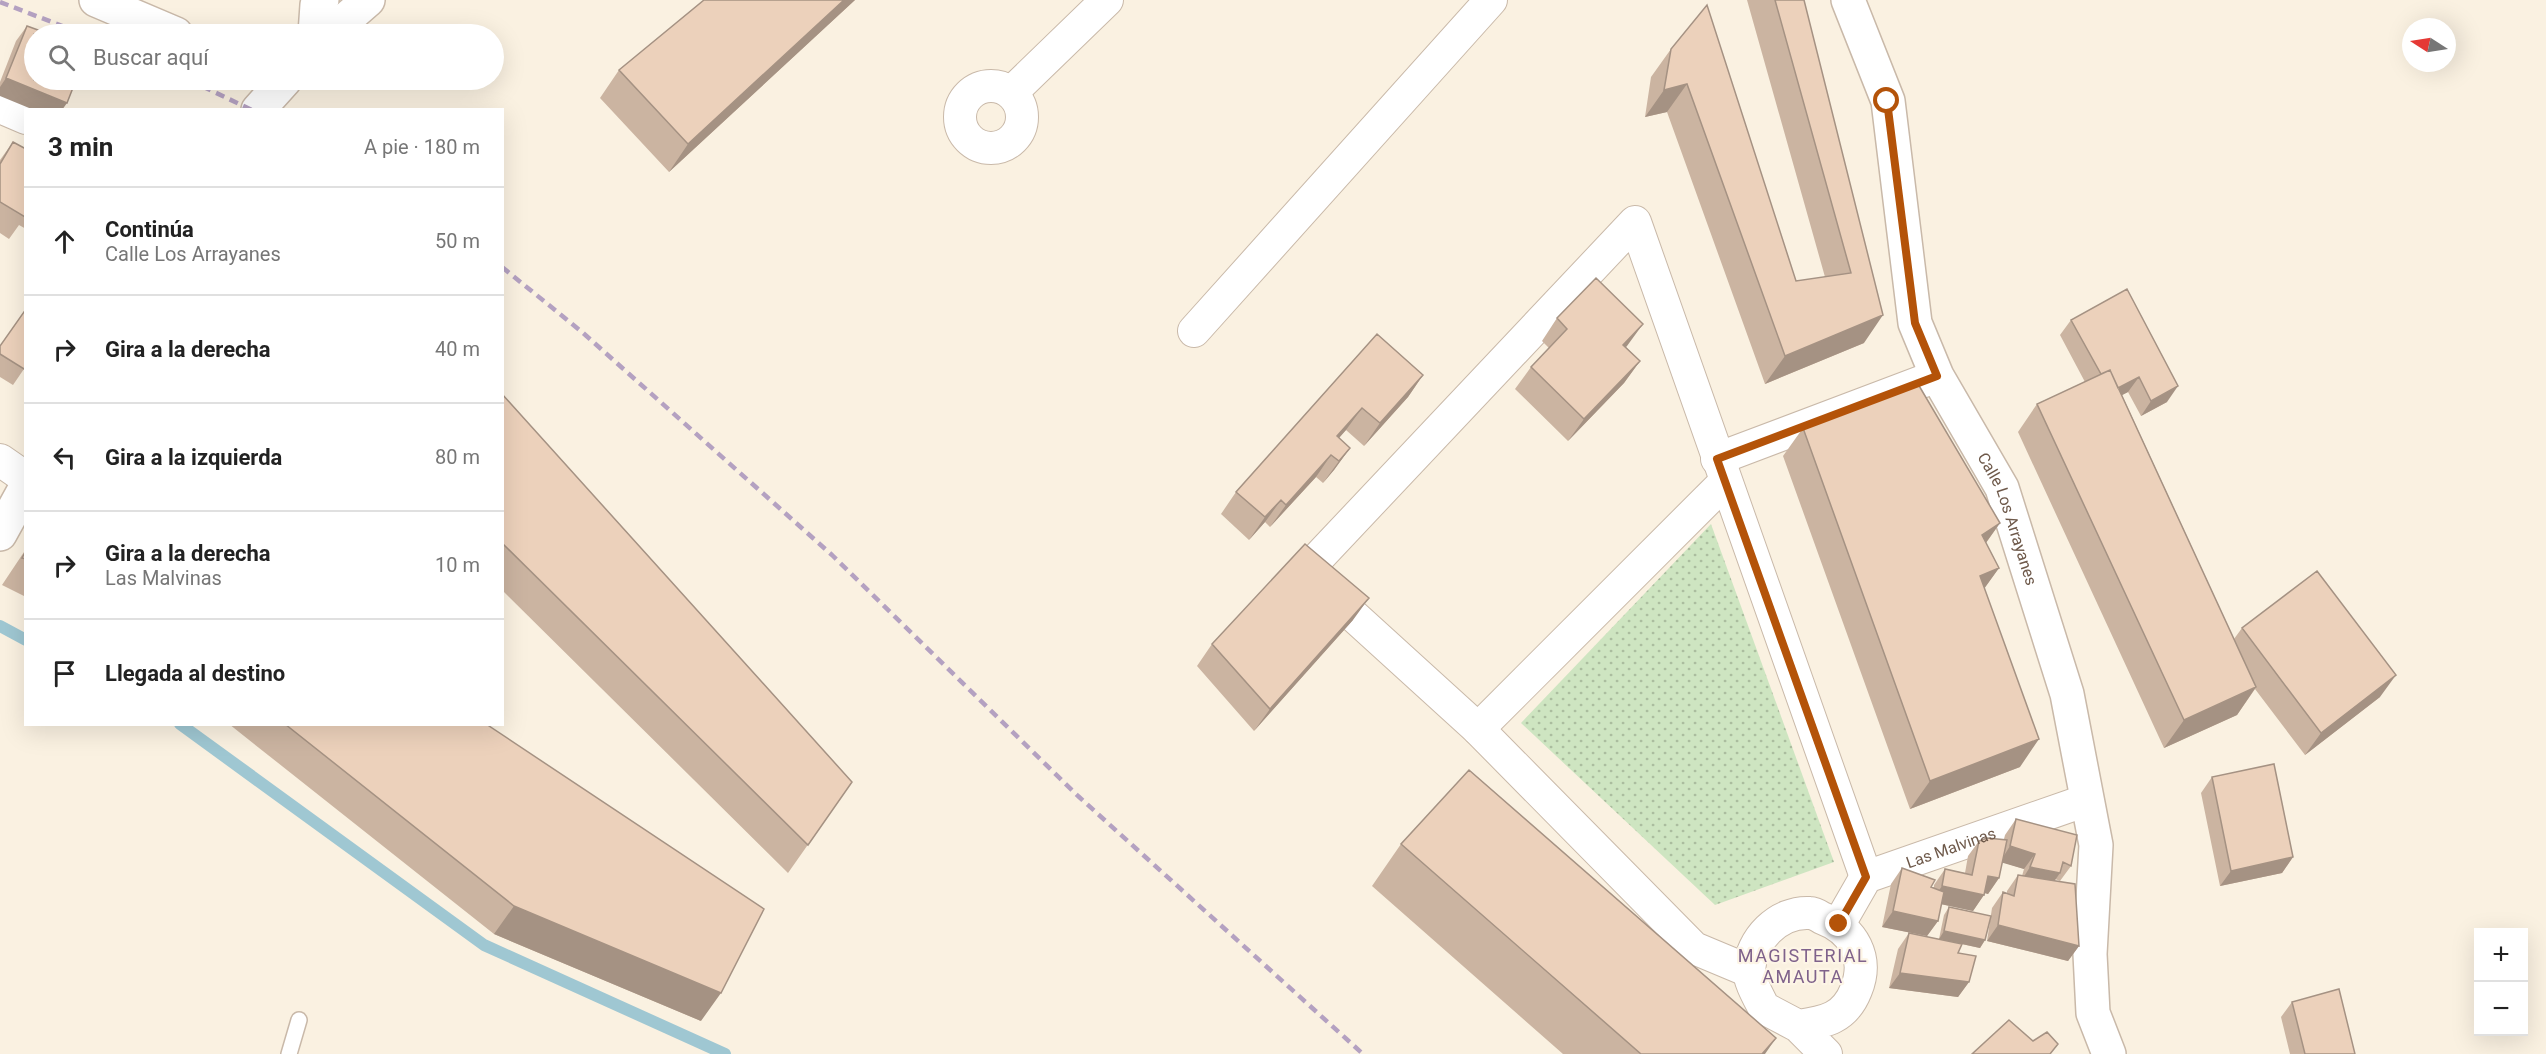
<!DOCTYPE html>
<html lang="es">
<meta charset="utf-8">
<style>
body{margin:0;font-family:Roboto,sans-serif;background:#f6f6f6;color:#222}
.controls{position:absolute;right:18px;bottom:18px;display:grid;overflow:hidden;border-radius:0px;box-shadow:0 6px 24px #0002}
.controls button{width:54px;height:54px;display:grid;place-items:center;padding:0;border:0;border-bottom:2px solid #e0e0e0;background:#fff;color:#222;font:30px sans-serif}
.compass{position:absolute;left:2402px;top:18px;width:54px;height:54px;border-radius:50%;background:#fff;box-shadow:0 6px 24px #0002;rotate:282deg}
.stop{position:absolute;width:18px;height:18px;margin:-14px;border:4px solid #b45309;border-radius:50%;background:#fff}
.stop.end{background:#b45309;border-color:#fff;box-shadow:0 2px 6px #0008}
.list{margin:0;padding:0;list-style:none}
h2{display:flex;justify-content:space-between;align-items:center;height:78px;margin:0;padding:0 24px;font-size:26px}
h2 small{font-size:20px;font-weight:400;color:#767676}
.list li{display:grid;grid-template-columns:39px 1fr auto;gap:18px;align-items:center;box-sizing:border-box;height:108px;padding:0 24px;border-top:2px solid #e0e0e0}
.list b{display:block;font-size:22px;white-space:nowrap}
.list p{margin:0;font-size:20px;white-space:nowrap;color:#767676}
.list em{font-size:20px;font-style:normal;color:#767676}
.icon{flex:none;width:33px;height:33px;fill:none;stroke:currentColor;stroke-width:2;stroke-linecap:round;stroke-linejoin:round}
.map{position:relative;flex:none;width:2546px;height:1054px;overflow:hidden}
.search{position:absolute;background:#fff;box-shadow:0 6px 24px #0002;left:24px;top:24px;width:480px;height:66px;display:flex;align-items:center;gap:15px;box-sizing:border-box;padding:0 21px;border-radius:33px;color:#767676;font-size:22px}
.panel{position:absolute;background:#fff;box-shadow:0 6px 24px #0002;left:24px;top:108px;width:480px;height:618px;border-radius:0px}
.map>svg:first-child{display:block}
.grass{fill:url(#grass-dots)}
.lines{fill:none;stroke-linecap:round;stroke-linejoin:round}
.stream{stroke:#9fc7d2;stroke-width:12}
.service-casing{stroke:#c9b9a9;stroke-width:18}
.minor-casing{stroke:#c9b9a9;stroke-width:34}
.tertiary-casing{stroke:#c9b9a9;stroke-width:36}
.service{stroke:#fff;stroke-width:15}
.minor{stroke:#fff;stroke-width:32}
.tertiary{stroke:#fff;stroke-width:33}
.rail{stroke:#b4a1c1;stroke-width:4.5;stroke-dasharray:9 6;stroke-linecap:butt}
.wall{fill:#cbb4a1}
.shaded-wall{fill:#a59283}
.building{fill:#ecd1bb;stroke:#a59283;stroke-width:1.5}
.route{stroke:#b45309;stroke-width:8}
.labels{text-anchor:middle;stroke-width:4.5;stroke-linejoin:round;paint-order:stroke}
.street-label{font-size:16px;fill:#6e594a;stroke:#fdf5e6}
.neighbourhood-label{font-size:18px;letter-spacing:1.5px;fill:#7f628b;stroke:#fdf5e6}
</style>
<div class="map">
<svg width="2546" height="1054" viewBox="0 0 2546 1054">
<defs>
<pattern id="grass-dots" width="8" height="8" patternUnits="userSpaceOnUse" patternTransform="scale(1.5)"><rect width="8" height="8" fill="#cee5c1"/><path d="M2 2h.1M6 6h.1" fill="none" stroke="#abbd9f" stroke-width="1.8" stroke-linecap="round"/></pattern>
</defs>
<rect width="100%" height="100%" fill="#faf1e1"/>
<path class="grass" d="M 1711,524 L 1834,862 L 1715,905 L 1521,723 Z"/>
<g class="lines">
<path class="stream" d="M 0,626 L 26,640
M 180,724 L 484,945 L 725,1054"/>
<defs>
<path id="service" d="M 289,1054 L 299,1020"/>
<g id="minor">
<circle cx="991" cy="117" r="31"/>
<path d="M 1012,92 L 1107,0"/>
<path d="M 0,107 L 26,118"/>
<path d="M 1194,331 L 1491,0"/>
<path d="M 1717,459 L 1937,376"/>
<path d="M 0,460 L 26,478"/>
<path d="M 1478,729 L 1725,482"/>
<path id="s1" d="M 1839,924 L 1866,877 L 2087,800"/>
<path d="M 1749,971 L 1694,948 L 1478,729 L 1312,578 L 1317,559 L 1635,222 L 1866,877"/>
<path d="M 1798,1026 C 1826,1022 1845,1018 1856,990 C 1869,958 1854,930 1822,918 C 1819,916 1813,913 1810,913 C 1778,911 1751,940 1749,970 C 1749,981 1759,998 1764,1008 L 1798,1026 L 1826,1054"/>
</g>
<g id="tertiary">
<path d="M 96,0 L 176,34"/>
<path id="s2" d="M 1848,0 L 1888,101 L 1915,323 L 1937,376 L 2002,488 L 2067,694 L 2096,845 L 2090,954 L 2093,1013 L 2109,1054"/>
<path d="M 315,34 L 317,5 L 322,0"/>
<path d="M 329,34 L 368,0"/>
<path d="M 258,110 L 285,80"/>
<path d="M 0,534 L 26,487"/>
</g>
</defs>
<use href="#service" class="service-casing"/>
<use href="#minor" class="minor-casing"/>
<use href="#tertiary" class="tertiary-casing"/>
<use href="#service" class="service"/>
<use href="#minor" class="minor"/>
<use href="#tertiary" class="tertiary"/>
<path class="rail" d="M 0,2 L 83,34
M 189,80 L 252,110
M 502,267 L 582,332 L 832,555 L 1078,796 L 1363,1054"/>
</g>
<path class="wall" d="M 704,0 L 855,0 L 669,172 L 600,98 L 619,70 Z
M 1747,0 L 1804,0 L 1864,343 L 1765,384 L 1667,112 L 1645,117 L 1651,77 L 1671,49 L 1796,281 L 1825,277 Z
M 27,26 L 0,96 L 0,82 L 16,41 Z
M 13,142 L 26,149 L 26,229 L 19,225 L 9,239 L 0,233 L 0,160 Z
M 1557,318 L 1626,347 L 1640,361 L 1624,383 L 1568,441 L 1515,389 L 1531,367 L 1549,348 L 1542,341 Z
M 2071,320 L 2167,402 L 2141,416 L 2128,392 L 2122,395 L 2234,639 L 2242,628 L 2380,697 L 2305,755 L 2255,689 L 2237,715 L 2164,748 L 2018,432 L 2037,404 L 2085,382 L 2060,335 Z
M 1377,334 L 1423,375 L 1408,397 L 1364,446 L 1346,430 L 1339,438 L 1350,448 L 1334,470 L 1323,483 L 1316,477 L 1270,527 L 1265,522 L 1249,540 L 1221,514 L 1236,492 Z
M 0,345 L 26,366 L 13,385 L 0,377 Z
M 502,394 L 852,782 L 788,873 L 502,590 Z
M 1803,428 L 2000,523 L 1986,543 L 1999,568 L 1984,588 L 2020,767 L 1910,809 L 1783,456 Z
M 26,549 L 26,597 L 2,585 Z
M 1353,620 L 1254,731 L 1197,666 L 1212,644 Z
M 229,724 L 486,724 L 701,1021 L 494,934 L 239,732 Z
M 2212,777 L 2293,857 L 2282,873 L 2220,886 L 2201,793 Z
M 2016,819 L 2071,866 L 2060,881 L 2055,879 L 2054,881 L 2079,946 L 2068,961 L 1987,941 L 1992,908 L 2003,892 L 2007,894 L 2007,891 L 2018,875 L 2022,876 L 2024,869 L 2002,862 L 1999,878 L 1988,894 L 1985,893 L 1973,911 L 1941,904 L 1938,921 L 1927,936 L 1882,927 L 1891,884 L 1902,868 L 1934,888 L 1934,885 L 1945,869 L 1965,873 L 1968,856 L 1979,841 L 2004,839 L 2005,835 Z
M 1401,844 L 1765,1054 L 1563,1054 L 1372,886 Z
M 1949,907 L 1985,940 L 1980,948 L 1939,939 L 1944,915 Z
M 1909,933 L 1958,953 L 1969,982 L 1958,997 L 1889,988 L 1898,949 Z
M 2292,1002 L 2355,1054 L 2290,1054 L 2281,1017 Z"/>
<path class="shaded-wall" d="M 844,0 L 855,0 L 669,172 L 688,144 Z
M 6,78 L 67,103 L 62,110 L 34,110 L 0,96 L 0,87 Z
M 1687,84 L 1667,112 L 1645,117 L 1664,90 Z
M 1883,315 L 1864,343 L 1765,384 L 1785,356 Z
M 1643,324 L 1627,346 L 1608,367 L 1623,345 Z
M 1640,361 L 1624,383 L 1568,441 L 1584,419 Z
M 1423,375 L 1408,397 L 1364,446 L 1380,423 Z
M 2139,377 L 2128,392 L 2099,407 L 2110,392 Z
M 2178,386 L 2167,402 L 2141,416 L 2151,401 Z
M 1362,408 L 1346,430 L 1321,458 L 1337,436 Z
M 1350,448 L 1334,470 L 1323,483 L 1339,461 Z
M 1331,455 L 1316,477 L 1270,527 L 1286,505 Z
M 1281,500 L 1265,522 L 1249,540 L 1265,517 Z
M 2000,523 L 1980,551 L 1982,535 Z
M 1999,568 L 1979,596 L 1980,576 Z
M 1369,598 L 1353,620 L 1254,731 L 1270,709 Z
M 2396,675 L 2380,697 L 2305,755 L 2321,733 Z
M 2256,687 L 2237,715 L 2164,748 L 2184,720 Z
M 2039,739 L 2020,767 L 1910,809 L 1930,781 Z
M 2010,846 L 2035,854 L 2024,869 L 2000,862 Z
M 2293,857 L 2282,873 L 2220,886 L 2231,871 Z
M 2030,867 L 2060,873 L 2049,889 L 2020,883 Z
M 1988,876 L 1999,878 L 1988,894 L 1977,891 Z
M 1942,886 L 1984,895 L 1973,911 L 1931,902 Z
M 514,906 L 721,993 L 701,1021 L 494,934 Z
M 1893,911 L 1938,921 L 1927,936 L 1882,927 Z
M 1998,925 L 2079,946 L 2068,961 L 1987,941 Z
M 1944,931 L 1985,940 L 1980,948 L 1939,939 Z
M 1900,973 L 1969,982 L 1958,997 L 1889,988 Z
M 1776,1038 L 1765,1054 L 1762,1054 Z"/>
<path class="building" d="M 704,0 L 844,0 L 688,144 L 619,70 Z
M 1775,0 L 1804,0 L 1883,315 L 1785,356 L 1687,84 L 1664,90 L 1671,49 L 1707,5 L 1796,281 L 1851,273 Z
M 27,26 L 49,34 L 34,34 L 34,80 L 76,80 L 67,103 L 6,78 Z
M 13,142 L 26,149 L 25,217 L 0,202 L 0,164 Z
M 1596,278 L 1643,324 L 1623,345 L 1640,361 L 1584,419 L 1531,367 L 1567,329 L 1557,318 Z
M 2127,289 L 2178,386 L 2151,401 L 2139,377 L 2118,388 L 2110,370 L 2101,374 L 2071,320 Z
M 26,309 L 26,366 L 24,369 L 0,354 L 0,346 Z
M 1377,334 L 1423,375 L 1380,423 L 1362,408 L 1337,436 L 1350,448 L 1339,461 L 1331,455 L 1286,505 L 1281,500 L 1265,517 L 1236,492 Z
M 2110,370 L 2256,687 L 2184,720 L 2037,404 Z
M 1918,384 L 2000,523 L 1982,535 L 1999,568 L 1980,576 L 2039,739 L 1930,781 L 1803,428 Z
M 502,394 L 852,782 L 808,845 L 502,543 Z
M 1305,544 L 1369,598 L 1270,709 L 1212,644 Z
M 26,551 L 26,559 L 22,558 Z
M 2317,571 L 2396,675 L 2321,733 L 2242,628 Z
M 285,724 L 486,724 L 764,909 L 721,993 L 514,906 Z
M 2274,764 L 2293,857 L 2231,871 L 2212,777 Z
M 1469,770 L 1776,1038 L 1762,1054 L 1641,1054 L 1401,844 Z
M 2016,819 L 2077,835 L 2071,866 L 2063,862 L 2060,873 L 2030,867 L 2035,854 L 2010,846 Z
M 1987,838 L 2007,840 L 1999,878 L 1988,876 L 1984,895 L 1942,886 L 1945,869 L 1972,875 L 1979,841 Z
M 1902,868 L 1935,880 L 1931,887 L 1944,892 L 1938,921 L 1893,911 Z
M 2018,875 L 2075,884 L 2079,946 L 1998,925 L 2003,892 L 2014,896 Z
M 1949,907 L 1991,916 L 1985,940 L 1944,931 Z
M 1909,933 L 1962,944 L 1958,953 L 1976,956 L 1969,982 L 1900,973 Z
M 2339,989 L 2355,1054 L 2305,1054 L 2292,1002 Z
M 2009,1020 L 2033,1041 L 2047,1032 L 2058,1044 L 2050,1054 L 1972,1054 Z"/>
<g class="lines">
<path class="route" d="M 1839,924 L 1866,877 L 1717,459 L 1937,376 L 1915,323 L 1887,101"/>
</g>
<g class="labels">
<g class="street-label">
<text dy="6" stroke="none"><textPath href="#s2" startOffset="550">Calle Los Arrayanes</textPath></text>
<text dy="6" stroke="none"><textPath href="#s1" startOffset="144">Las Malvinas</textPath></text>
</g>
<g class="neighbourhood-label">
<text x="1803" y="962">MAGISTERIAL<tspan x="1803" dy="21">AMAUTA</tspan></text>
</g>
</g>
</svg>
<div class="controls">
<button>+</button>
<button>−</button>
</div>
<svg class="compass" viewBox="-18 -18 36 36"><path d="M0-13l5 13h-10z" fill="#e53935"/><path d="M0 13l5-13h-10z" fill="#767676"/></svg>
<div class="stop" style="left:1887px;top:101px"></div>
<div class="stop end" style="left:1839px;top:924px"></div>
<div class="search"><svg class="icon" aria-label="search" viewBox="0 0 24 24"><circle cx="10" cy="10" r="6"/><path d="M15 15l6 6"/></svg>Buscar aquí</div>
<section class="panel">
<h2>3 min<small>A pie · 180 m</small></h2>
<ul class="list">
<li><svg class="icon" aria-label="ahead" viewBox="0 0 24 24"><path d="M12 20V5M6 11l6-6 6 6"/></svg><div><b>Continúa</b><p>Calle Los Arrayanes</p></div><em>50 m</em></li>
<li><svg class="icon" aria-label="right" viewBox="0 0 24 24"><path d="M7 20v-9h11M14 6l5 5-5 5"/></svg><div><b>Gira a la derecha</b></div><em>40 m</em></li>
<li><svg class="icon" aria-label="left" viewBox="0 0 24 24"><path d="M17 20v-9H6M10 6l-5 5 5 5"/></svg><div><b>Gira a la izquierda</b></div><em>80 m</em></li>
<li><svg class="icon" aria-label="right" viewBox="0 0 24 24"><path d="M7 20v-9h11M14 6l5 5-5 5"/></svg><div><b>Gira a la derecha</b><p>Las Malvinas</p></div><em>10 m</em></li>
<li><svg class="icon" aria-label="arrive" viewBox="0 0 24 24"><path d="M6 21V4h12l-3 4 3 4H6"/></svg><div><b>Llegada al destino</b></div></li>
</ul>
</section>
</div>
